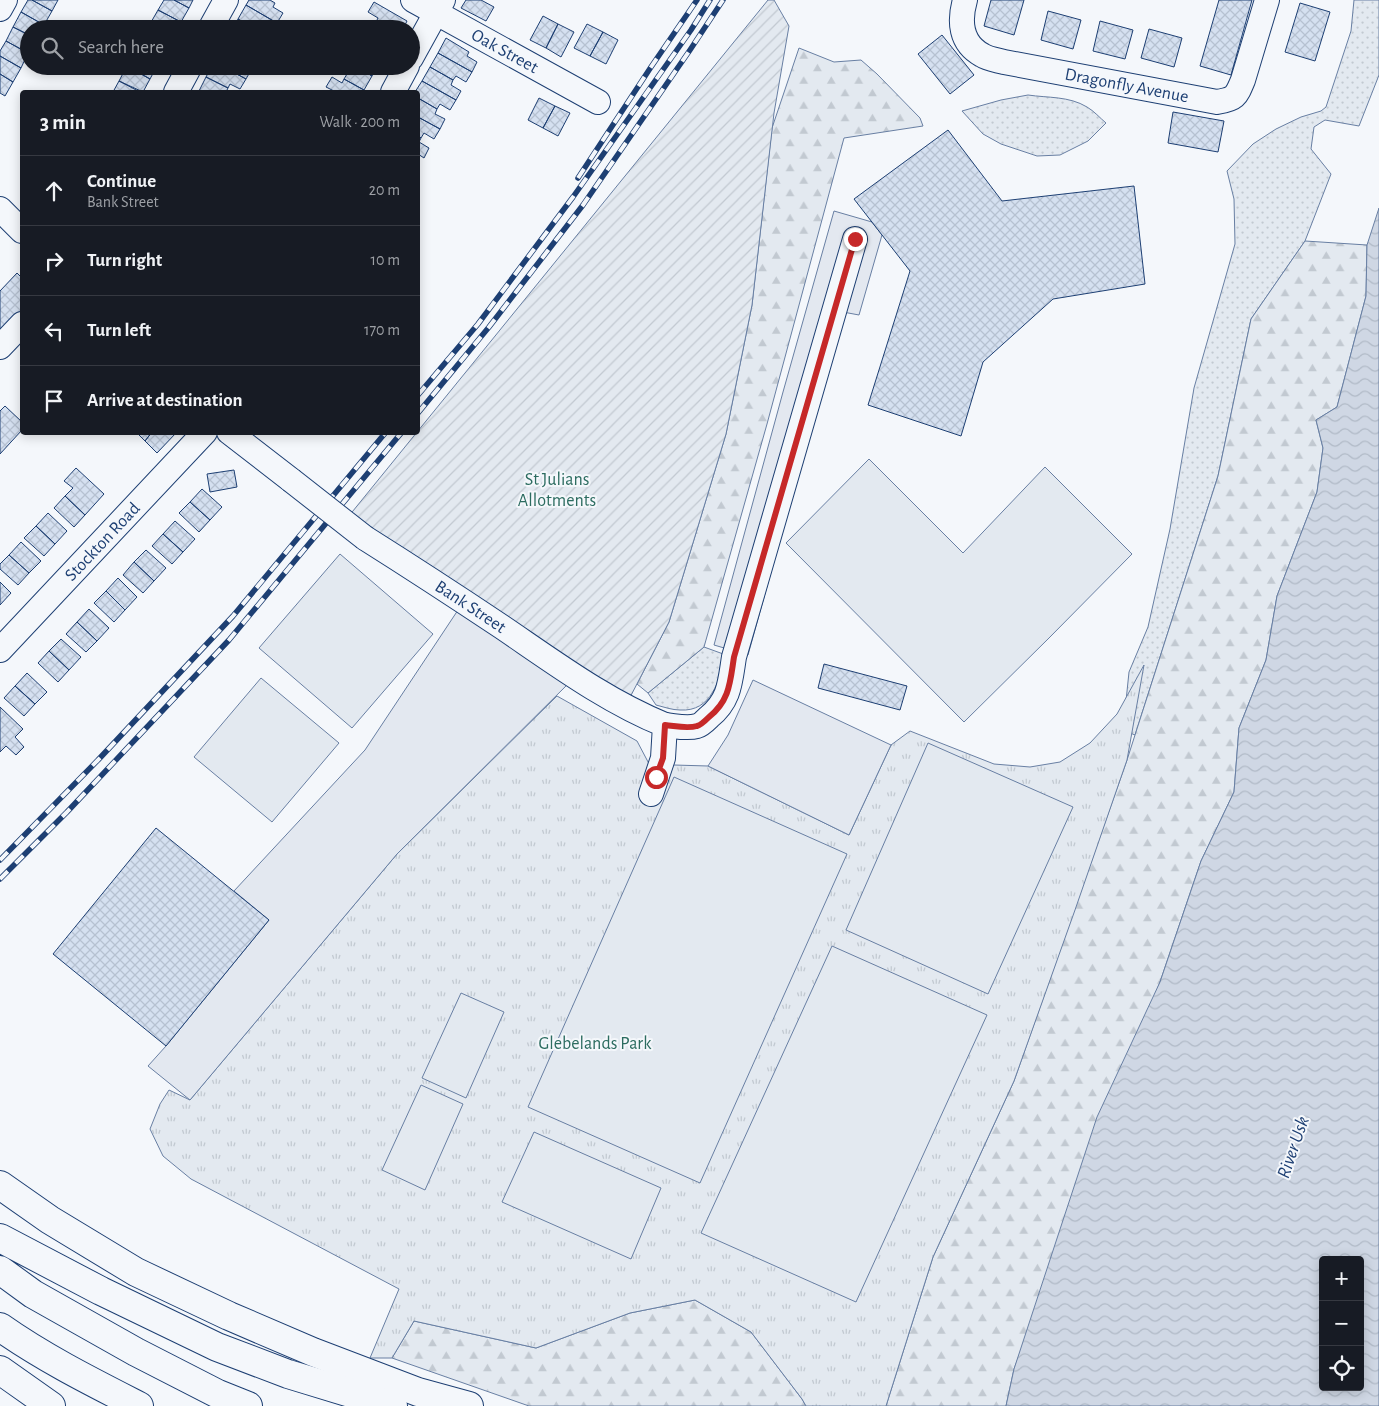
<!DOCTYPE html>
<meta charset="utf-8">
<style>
body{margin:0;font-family:"Alegreya Sans",sans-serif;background:#242831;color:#f1f3f6}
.controls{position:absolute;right:15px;bottom:15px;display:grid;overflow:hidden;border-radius:5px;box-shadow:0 2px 12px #0003}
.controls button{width:45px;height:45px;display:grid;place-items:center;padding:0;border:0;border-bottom:1px solid #363941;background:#171b24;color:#f1f3f6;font:25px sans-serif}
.stop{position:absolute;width:15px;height:15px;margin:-11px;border:4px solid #c62828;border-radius:50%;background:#fff}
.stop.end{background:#c62828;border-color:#fff;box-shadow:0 1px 5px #0008}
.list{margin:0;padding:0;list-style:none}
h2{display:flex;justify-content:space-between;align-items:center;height:65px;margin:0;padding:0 20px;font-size:21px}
h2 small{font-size:16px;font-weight:400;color:#9ea1a6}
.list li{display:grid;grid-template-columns:32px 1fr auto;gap:15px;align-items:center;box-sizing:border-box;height:70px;padding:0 20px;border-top:1px solid #363941}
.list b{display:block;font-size:19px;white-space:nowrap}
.list p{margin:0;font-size:16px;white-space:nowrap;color:#9ea1a6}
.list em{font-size:16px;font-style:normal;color:#9ea1a6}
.icon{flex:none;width:28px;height:28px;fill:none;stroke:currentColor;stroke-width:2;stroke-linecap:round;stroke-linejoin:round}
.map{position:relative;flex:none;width:1379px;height:1406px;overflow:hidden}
.search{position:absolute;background:#171b24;box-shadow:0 2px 12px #0003;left:20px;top:20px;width:400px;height:55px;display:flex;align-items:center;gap:12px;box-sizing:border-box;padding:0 18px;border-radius:28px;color:#9ea1a6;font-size:19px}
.panel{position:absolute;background:#171b24;box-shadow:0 2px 12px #0003;left:20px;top:90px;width:400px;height:345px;border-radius:5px}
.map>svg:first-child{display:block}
.grass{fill:url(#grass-dots);stroke:#687fa3}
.forest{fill:url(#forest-firs);stroke:#687fa3}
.park{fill:url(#park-tufts);stroke:#687fa3}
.garden{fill:url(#garden-furrows);stroke:#687fa3}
.pitch{fill:#e3e9f0;stroke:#687fa3}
.parking{fill:#e3e8f0;stroke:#687fa3}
.water{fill:url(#water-waves);stroke:#687fa3;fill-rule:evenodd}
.building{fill:url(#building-cross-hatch);stroke:#1d3f73}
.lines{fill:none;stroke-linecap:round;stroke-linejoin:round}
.minor-casing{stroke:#1d3f73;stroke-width:26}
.major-casing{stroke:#1d3f73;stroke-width:30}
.highway-casing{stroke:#1d3f73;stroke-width:30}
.minor{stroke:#f4f7fb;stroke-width:24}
.major{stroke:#f4f7fb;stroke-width:28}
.highway{stroke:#f4f7fb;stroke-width:28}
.rail-casing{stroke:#1d3f73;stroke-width:5.5}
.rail{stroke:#f4f7fb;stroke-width:4;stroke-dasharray:11;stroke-linecap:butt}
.minor-bridge-casing{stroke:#1d3f73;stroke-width:26;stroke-linecap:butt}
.minor-bridge{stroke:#f4f7fb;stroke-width:24}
.route{stroke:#c62828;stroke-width:6}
.labels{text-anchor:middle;stroke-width:4;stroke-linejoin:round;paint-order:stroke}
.street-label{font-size:18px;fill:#1d3f73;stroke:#f4f7fb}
.park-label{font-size:18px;fill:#2c6c60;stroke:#f4f7fb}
.water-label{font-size:19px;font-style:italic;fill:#1d3f73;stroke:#f4f7fb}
</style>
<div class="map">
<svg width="1379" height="1406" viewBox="0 0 1379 1406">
<defs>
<pattern id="grass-dots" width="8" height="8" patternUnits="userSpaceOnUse" patternTransform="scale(1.25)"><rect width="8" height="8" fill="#e3e9f0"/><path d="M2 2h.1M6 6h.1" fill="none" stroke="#c2c9d1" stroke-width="1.8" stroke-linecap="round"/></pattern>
<pattern id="forest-firs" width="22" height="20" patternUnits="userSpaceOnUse" patternTransform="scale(1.25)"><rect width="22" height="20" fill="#e3e9f0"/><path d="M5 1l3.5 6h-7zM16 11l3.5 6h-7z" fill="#c2c9d1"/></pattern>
<pattern id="park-tufts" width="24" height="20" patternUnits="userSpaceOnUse" patternTransform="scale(1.25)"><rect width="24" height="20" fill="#e3e9f0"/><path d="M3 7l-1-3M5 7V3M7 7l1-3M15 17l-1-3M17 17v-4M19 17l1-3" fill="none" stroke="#c2c9d1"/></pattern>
<pattern id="garden-furrows" width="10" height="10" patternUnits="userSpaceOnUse" patternTransform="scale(1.25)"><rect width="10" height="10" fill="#e3e9f0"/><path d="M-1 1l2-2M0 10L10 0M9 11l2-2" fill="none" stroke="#c2c9d1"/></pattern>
<pattern id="water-waves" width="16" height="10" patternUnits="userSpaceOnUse" patternTransform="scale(1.25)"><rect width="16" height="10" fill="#cfd7e4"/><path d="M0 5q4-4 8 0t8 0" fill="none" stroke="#b1bac7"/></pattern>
<pattern id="building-cross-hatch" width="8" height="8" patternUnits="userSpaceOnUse" patternTransform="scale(1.25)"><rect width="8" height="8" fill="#d5e0f0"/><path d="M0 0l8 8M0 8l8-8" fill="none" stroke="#b6c1d1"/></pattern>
</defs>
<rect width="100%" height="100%" fill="#f4f7fb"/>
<path class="grass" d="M 1354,0 L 1379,0 L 1379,75 L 1359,126 L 1325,120 L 1314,127 L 1311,149 L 1331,174 L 1305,241 L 1251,319 L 1218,476 L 1135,735 L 1123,730 L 1129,672 L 1148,627 L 1170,529 L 1194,388 L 1235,244 L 1234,199 L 1227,171 L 1253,144 L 1276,129 L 1301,117 L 1321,111 L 1326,107 L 1351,31 Z
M 1028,95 C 1048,98 1069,96 1087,107 C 1094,111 1100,118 1106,123 L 1088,141 L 1060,155 L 1037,156 L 1001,144 L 983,134 L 962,111 L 1001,100 Z
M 704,647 L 726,655 C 719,680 712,712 680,710 C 672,710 664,707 656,705 L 648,693 Z"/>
<path class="forest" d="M 799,48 L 834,62 L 861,60 L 877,74 L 920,118 L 923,126 L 844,138 L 767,424 L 704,647 L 648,693 L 637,684 L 669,622 L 726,434 L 752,305 L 772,128 Z
M 1305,241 L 1367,245 L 1366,296 L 1337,407 L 1316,420 L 1323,448 L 1317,492 L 1277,596 L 1266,660 L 1239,728 L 1234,792 L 1201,861 L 1160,982 L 1014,1369 L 1006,1406 L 886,1406 L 933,1257 L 1014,1081 L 1127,760 L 1218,476 L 1251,319 Z
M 695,1300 L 751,1332 L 802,1399 L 806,1406 L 529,1406 L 392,1358 L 414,1321 L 536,1348 L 630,1313 Z"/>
<path class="park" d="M 1144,665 L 1127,760 L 1075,910 L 1014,1081 L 933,1257 L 886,1406 L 806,1406 L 802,1399 L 751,1332 L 695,1300 L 630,1313 L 536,1348 L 414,1321 L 392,1358 L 370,1358 L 399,1289 L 191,1179 L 163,1156 L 150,1129 L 160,1104 L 169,1090 L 190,1100 L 397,854 L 557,696 L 637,741 L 656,777 L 674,765 L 708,766 L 849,835 L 891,745 L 910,731 L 994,764 L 1030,767 L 1060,762 L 1090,743 L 1117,714 Z"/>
<path class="garden" d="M 768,0 L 774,0 L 789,26 L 774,113 L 752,305 L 726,434 L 669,622 L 625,707 L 344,522 Z"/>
<path class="pitch" d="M 869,459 L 963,553 L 1045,467 L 1132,554 L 1049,638 L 964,722 L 786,543 Z
M 340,554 L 433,634 L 352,728 L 259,648 Z
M 261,678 L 339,743 L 272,822 L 194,757 Z
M 928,743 L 1073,807 L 988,994 L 846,930 Z
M 674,777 L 847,854 L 700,1183 L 528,1107 Z
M 832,946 L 987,1015 L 856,1302 L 701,1233 Z
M 461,993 L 504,1012 L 466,1098 L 422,1078 Z
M 421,1085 L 463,1104 L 425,1190 L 382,1170 Z
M 534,1132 L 661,1188 L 631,1259 L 502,1202 Z"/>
<path class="parking" d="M 834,211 L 872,222 L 882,235 L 859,315 L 843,312 L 748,655 L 714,645 L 783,392 Z
M 464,601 L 575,677 L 397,854 L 190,1100 L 148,1066 L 166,1046 L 269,920 L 234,891 L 365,750 Z
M 753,680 L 891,745 L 849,835 L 708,766 L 728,735 Z"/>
<path class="water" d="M 1379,208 L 1379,1406 L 1006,1406 L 1014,1369 L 1097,1117 L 1160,982 L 1201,861 L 1234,792 L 1239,728 L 1266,660 L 1277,596 L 1317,492 L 1323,448 L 1316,420 L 1337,407 L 1366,296 L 1367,245 ZM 1323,1260 L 1360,1260 L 1360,1387 L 1323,1387 Z"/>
<path class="building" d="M 28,0 L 32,0 L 52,11 L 44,25 L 21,12 Z
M 32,0 L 58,0 L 52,11 Z
M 164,0 L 174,0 L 189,8 L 181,22 L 158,10 Z
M 174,0 L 193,0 L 189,8 Z
M 249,0 L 270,0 L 275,3 L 273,7 L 283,13 L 277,23 L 246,5 Z
M 466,0 L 481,0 L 494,7 L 486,21 L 461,8 Z
M 991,0 L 1024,0 L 1014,35 L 984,26 Z
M 1219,0 L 1252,0 L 1231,75 L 1200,66 Z
M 374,2 L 407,21 L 403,29 L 388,29 L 376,22 L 378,18 L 368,12 Z
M 1300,3 L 1330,12 L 1315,61 L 1285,52 Z
M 246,5 L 277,23 L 274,29 L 265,29 L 262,27 L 261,29 L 255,29 L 238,19 Z
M 158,10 L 181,22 L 178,29 L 159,29 L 150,24 Z
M 1048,11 L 1081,20 L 1073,49 L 1041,40 Z
M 21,12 L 44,25 L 42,29 L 29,29 L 29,35 L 13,27 Z
M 543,16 L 558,24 L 546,48 L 530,40 Z
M 238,19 L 255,29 L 233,29 Z
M 364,21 L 373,27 L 376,22 L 388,29 L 359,29 Z
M 1100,21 L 1133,30 L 1125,59 L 1093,51 Z
M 558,24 L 574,32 L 561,57 L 546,48 Z
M 587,24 L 603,32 L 590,56 L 574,48 Z
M 13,27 L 29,35 L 28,53 L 6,41 Z
M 1149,29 L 1182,38 L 1174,67 L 1141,58 Z
M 603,32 L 618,40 L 606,64 L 590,56 Z
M 942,35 L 974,75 L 950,94 L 918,54 Z
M 446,38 L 469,52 L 467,56 L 477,62 L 472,72 L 438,53 Z
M 6,41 L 28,53 L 21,68 L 0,56 L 0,51 Z
M 438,53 L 472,72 L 466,82 L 456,76 L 453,80 L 430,67 Z
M 0,56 L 21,68 L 13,82 L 0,74 Z
M 127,66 L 157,66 L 150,79 Z
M 127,66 L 150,79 L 143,92 L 119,81 Z
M 212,66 L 222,66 L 246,79 L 240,89 L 230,84 L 228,88 L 206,77 Z
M 222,66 L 245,66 L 251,70 L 246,79 Z
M 338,66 L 355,66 L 372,76 L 364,90 L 344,79 L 347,74 L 337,69 Z
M 355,66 L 377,66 L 372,76 Z
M 430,67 L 453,80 L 451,85 L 461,91 L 456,100 L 422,81 Z
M 0,74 L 13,82 L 5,96 L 0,93 Z
M 206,77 L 228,88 L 226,92 L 202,92 L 199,91 Z
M 332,77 L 342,83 L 344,79 L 364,90 L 363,92 L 336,92 L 326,87 Z
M 119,81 L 140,92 L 113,92 Z
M 422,81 L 456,100 L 450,110 L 440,104 L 437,109 L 418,98 L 418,92 L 415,92 Z
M 418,98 L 437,109 L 435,114 L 445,119 L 440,129 L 418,117 Z
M 539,98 L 555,106 L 543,128 L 528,120 Z
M 555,106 L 570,113 L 558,136 L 543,128 Z
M 1173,112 L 1224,121 L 1218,152 L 1168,143 Z
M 418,117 L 440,129 L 434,139 L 424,133 L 421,138 L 418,135 Z
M 948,130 L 1002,201 L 1134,186 L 1145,284 L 1053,299 L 983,362 L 961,436 L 868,405 L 910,271 L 854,199 Z
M 418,135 L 421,138 L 419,142 L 429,148 L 424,158 L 418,154 Z
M 17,273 L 22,278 L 22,313 L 0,337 L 0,291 Z
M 5,406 L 22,422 L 22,430 L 0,454 L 0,411 Z
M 136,432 L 152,432 L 145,441 Z
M 152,432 L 175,432 L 176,433 L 157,453 L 145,441 Z
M 76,468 L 104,494 L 85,515 L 65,496 L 73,488 L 64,481 Z
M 234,470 L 237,487 L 210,492 L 207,474 Z
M 202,489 L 222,507 L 210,520 L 190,502 Z
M 65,496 L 85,515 L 74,527 L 54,508 Z
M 190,502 L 210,520 L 199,532 L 179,513 Z
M 48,513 L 67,531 L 55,544 L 36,526 Z
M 175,521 L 195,539 L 183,552 L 163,534 Z
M 36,526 L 55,544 L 44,556 L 24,538 Z
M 163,534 L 183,552 L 172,564 L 152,546 Z
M 21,542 L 41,561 L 29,573 L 9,555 Z
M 146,550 L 166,568 L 154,581 L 134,562 Z
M 9,555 L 29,573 L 18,585 L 0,569 L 0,564 Z
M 134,562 L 154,581 L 143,593 L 123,575 Z
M 118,578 L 137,597 L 125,610 L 106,591 Z
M 0,582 L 11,593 L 0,605 Z
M 106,591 L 125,610 L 114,622 L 94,603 Z
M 89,609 L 109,628 L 97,641 L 77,622 Z
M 77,622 L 97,641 L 86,652 L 66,634 Z
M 61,639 L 81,657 L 69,670 L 49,651 Z
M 49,651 L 69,670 L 58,682 L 38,663 Z
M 824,664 L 907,686 L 900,710 L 818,688 Z
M 27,673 L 47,692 L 35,704 L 15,686 Z
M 15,686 L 35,704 L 24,716 L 4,698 Z
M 0,707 L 23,729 L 15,737 L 24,747 L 16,755 L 6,746 L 0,752 Z
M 156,828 L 269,920 L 166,1046 L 53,954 Z"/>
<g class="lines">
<defs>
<g id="minor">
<path id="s1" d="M 413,0 L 598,102"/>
<path id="s2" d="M 965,0 C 959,21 960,43 982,55 C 988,59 997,60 1004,62 L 1217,102 C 1235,99 1236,97 1243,80 L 1267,0"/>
<path d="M 0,9 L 5,0"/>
<path d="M 210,29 L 226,0"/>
<path d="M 411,58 L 443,0"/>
<path d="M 176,92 L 190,66"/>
<path d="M 393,92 L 407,66"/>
<path d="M 0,209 L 22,231"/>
<path d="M 0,347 L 22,324"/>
<path d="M 229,432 L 291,480"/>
<path id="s3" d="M 365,538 C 411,567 457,597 502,627 C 555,663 606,701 665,725 L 663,758 L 651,794"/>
<path id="s4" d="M 0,650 L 205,432"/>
<path d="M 665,725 C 676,726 687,729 697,726 C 701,725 706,720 709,717 C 730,700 730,682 734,657 L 855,239"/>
</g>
<path id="major" d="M 0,1185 L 50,1220 L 136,1272 L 229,1316 L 313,1352 L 418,1392 L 469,1406"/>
<path id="highway" d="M 0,1238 L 101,1291 L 217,1347 L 288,1374 L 393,1406
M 0,1270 L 33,1294 L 136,1352 L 218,1394 L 248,1406
M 0,1327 C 44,1358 92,1382 139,1406
M 0,1370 L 51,1406"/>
</defs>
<use href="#minor" class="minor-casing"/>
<use href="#major" class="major-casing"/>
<use href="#highway" class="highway-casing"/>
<use href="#minor" class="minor"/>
<use href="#major" class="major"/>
<use href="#highway" class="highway"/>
<defs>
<path id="rail" d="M 578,178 L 651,67 L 697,0
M 418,395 L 478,324 L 573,197 L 691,30 L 710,0
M 418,413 L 489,327 L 583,205 L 690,50 L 723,0
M 0,860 L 98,760 L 233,616 L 386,432
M 0,879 L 67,812 L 229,640 L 402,432"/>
</defs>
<use href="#rail" class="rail-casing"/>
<use href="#rail" class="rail"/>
<defs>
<path id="minor-bridge" d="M 291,480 L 365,538"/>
</defs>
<use href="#minor-bridge" class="minor-bridge-casing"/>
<use href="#minor-bridge" class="minor-bridge"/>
</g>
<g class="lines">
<path class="route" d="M 656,777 L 663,758 L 665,725 C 676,726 687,729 697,726 C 701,725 706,720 709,717 C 730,700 730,682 734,657 L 855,239"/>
</g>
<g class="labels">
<g class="street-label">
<text dy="6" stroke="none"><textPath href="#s1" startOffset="105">Oak Street</textPath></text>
<text dy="6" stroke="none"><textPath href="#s2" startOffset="211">Dragonfly Avenue</textPath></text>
<text dy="6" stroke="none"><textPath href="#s4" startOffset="149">Stockton Road</textPath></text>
<text dy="6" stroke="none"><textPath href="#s3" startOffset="126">Bank Street</textPath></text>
</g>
<g class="park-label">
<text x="557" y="485">St Julians<tspan x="557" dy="21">Allotments</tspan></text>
<text x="595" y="1049">Glebelands Park</text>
</g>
<g class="water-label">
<text transform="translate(1292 1147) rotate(-71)" y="7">River Usk</text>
</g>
</g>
</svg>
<div class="controls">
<button>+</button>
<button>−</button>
<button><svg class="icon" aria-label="locate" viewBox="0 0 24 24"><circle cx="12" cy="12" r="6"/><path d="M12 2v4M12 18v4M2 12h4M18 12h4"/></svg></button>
</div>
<div class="stop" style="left:656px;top:777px"></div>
<div class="stop end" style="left:855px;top:239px"></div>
<div class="search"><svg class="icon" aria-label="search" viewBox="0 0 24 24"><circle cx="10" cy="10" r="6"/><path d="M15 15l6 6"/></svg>Search here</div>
<section class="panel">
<h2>3 min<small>Walk · 200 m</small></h2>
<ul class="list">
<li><svg class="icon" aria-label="ahead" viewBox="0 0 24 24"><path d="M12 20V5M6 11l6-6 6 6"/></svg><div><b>Continue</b><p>Bank Street</p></div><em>20 m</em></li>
<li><svg class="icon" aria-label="right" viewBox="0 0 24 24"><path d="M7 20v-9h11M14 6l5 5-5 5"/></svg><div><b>Turn right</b></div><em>10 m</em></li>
<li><svg class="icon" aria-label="left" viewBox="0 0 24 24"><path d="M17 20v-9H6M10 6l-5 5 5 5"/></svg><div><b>Turn left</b></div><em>170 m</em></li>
<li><svg class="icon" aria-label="arrive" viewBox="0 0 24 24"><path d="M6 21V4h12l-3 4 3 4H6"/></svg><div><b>Arrive at destination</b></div></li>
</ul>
</section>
</div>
